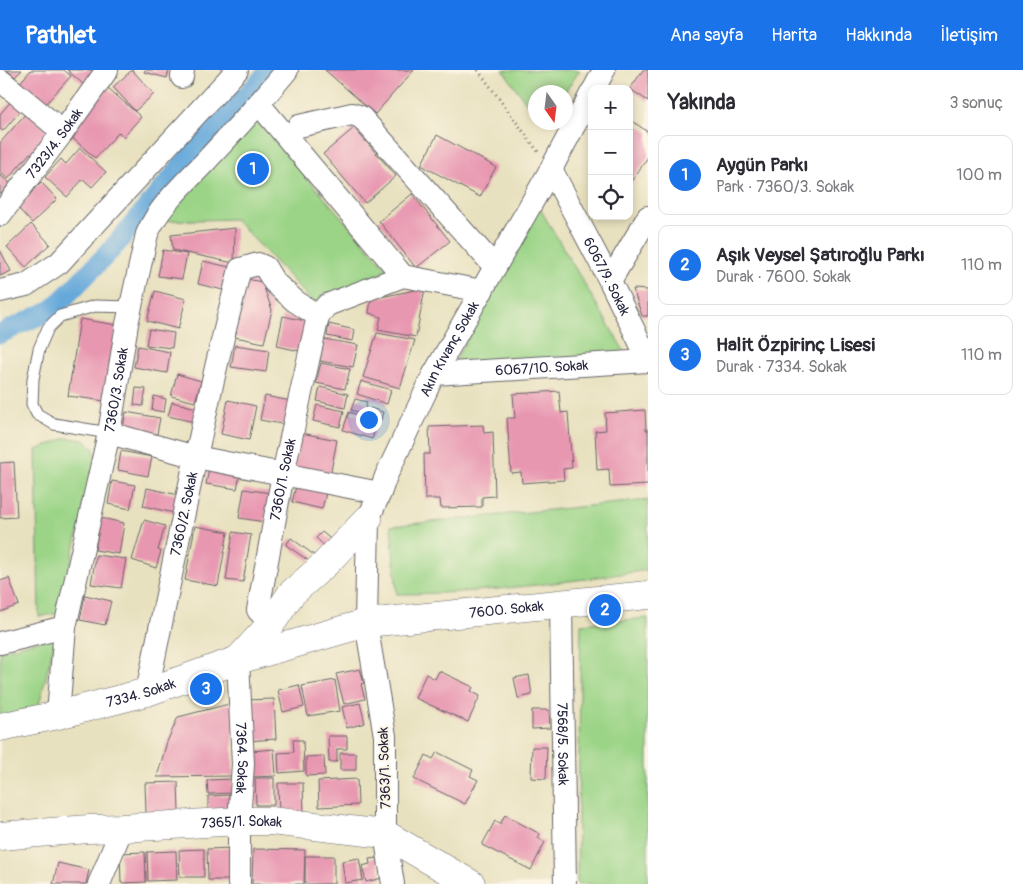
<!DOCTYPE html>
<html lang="tr">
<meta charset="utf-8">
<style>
body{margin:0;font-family:Pangolin,sans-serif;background:#f7f7f7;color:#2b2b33}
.controls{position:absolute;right:15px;top:15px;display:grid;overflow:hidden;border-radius:10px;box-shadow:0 2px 8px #0003}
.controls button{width:45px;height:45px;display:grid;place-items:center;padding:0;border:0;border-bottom:1px solid #e1e1e2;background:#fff;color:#2b2b33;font:25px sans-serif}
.compass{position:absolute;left:528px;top:15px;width:45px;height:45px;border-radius:50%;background:#fff;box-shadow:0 2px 8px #0003;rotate:166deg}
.you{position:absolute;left:368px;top:349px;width:18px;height:18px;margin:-12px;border:4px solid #fff;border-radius:50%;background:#1a73e8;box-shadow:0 0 0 8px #1a73e833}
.badge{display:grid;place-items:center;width:32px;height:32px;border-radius:50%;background:#1a73e8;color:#fff;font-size:16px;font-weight:700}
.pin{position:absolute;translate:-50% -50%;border:2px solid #fff;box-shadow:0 1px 5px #0006}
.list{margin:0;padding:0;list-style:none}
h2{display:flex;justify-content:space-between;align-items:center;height:65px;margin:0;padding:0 20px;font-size:21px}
h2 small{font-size:16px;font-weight:400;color:#7c7c81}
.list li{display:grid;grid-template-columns:32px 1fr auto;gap:15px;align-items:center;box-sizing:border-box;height:80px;margin:0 10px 10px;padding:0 10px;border:1px solid #e1e1e2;border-radius:10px}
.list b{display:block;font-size:19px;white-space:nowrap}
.list p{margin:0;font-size:16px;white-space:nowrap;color:#7c7c81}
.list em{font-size:16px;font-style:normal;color:#7c7c81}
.icon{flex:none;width:28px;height:28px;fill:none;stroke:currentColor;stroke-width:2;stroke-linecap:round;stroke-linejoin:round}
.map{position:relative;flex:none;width:648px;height:814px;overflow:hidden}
header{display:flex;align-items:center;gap:30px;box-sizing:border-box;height:70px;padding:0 25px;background:#1a73e8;color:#fff}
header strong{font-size:24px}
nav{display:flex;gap:28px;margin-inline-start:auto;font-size:18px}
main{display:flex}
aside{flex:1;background:#fff}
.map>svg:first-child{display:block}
.green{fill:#9bd487;stroke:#5e7b61}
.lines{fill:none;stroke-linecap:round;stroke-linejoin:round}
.canal{stroke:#65a8da;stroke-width:20}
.building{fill:#e897b1}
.service-casing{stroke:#676569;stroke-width:13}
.minor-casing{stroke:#676569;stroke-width:24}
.tertiary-casing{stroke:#676569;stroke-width:29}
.path{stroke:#676569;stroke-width:3;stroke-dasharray:1 4;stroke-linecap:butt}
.service{stroke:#fff;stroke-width:11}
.minor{stroke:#fff;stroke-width:22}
.tertiary{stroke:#fff;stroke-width:28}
.labels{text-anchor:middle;stroke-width:4;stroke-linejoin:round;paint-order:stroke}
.street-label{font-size:14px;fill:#22223b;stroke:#fcf5e5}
</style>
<header>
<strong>Pathlet</strong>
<nav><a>Ana sayfa</a><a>Harita</a><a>Hakkında</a><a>İletişim</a></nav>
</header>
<main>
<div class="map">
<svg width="648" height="814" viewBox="0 0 648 814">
<rect width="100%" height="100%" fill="#fcf5e5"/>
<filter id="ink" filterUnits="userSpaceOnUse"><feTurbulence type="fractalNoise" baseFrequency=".02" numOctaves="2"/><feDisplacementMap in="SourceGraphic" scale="10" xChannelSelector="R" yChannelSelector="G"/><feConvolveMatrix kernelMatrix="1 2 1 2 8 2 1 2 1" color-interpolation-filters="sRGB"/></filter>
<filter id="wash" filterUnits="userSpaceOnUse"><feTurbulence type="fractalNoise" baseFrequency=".0096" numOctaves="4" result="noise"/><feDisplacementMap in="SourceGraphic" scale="20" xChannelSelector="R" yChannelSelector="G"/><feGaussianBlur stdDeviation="1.12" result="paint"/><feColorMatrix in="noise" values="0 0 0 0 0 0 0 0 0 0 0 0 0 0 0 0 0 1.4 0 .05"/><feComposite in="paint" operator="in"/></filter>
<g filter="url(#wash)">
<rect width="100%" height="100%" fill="#e8e1bf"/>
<path class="green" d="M 503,0 L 580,0 L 565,22 L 536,22 L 535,45 Z
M 254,48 L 388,200 L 314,233 L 235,149 L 159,151 Z
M 539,137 L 627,286 L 450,300 Z
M 66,368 L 85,370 L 94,379 L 97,389 L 58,543 L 39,547 L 36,380 Z
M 648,430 L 648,500 C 565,512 481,524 397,524 L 391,456 Z
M 648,548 L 648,814 L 577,814 L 581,554 Z
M 56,566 L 39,635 L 0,647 L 0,581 Z"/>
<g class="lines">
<path class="canal" d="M 0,264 L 53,239 L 112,179 L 195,80 L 270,0"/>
</g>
<g id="blocks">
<path class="building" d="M 7,0 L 22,0 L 15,7 Z
M 31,0 L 64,0 L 71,6 L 44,36 L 19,14 Z
M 67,0 L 96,0 L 83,14 Z
M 132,0 L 154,24 L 135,41 L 113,17 Z
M 145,0 L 169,0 L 167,8 L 144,2 Z
M 325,0 L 414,0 L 375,44 Z
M 643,0 L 648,0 L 648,31 L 630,19 Z
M 108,18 L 141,47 L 123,67 L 119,62 L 95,88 L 67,63 Z
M 13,29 L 23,38 L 3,61 L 0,59 L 0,44 Z
M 27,42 L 50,63 L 32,84 L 30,83 L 8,109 L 0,102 L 0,73 Z
M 629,49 L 648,62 L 648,87 L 629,115 Z
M 354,58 L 396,106 L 365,133 L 323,84 Z
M 437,65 L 496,97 L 480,127 L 421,95 Z
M 80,78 L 106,102 L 92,117 L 83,109 L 67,127 L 45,107 L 61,89 L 66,94 Z
M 0,105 L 10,113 L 0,125 Z
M 41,112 L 57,129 L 32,153 L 16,136 Z
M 412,124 L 450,171 L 416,198 L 379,151 Z
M 31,154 L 50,174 L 26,197 L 7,177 Z
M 235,158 L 234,193 L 173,180 L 171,165 Z
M 0,180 L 11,201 L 0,206 Z
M 163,180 L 187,184 L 182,209 L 158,206 Z
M 203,191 L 229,197 L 223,220 L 198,214 Z
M 247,209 L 262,212 L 272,240 L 264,273 L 235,267 Z
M 425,218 L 416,267 L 378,260 L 381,247 L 369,243 L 371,229 Z
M 633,219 L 648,220 L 648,246 L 642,246 Z
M 155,221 L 186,229 L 178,259 L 147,251 Z
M 283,246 L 310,252 L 304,282 L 277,276 Z
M 80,249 L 117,255 L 105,331 L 68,326 Z
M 329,254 L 355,260 L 353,271 L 327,266 Z
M 149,259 L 174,263 L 172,278 L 146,275 Z
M 377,263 L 415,270 L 400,318 L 363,307 Z
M 324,269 L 358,275 L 353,297 L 320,291 Z
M 235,275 L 269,280 L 266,302 L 231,297 Z
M 138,276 L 170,282 L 167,303 L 134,297 Z
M 321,293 L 350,299 L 345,319 L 316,313 Z
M 177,304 L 201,311 L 195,332 L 171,326 Z
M 361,311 L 391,320 L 387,334 L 357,324 Z
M 320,317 L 348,324 L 345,338 L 317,331 Z
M 136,318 L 146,319 L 143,336 L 134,335 Z
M 559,321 L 561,343 L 568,342 L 572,398 L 563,399 L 564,410 L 522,413 L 521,402 L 511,403 L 507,348 L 515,348 L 513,324 Z
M 154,326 L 166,329 L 164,342 L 152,340 Z
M 265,326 L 291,331 L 287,355 L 260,350 Z
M 355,329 L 367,332 L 364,344 L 351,340 Z
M 228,330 L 256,336 L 249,370 L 221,364 Z
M 172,332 L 197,338 L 194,352 L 168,346 Z
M 317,335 L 344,341 L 340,357 L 313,351 Z
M 370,338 L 383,342 L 381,350 L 368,346 Z
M 645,340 L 646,360 L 648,360 L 648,415 L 610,417 L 609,399 L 597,400 L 595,361 L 606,360 L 605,343 Z
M 126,342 L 160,348 L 156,369 L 122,363 Z
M 349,342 L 378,351 L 372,369 L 343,360 Z
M 483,355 L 484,363 L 493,362 L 495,426 L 482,427 L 482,437 L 441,438 L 440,429 L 425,429 L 424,384 L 430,384 L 429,357 Z
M 301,363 L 337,370 L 330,406 L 294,399 Z
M 121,381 L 152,387 L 148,406 L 118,400 Z
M 14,392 L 17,447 L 0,448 L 0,393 Z
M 210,393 L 241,399 L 237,419 L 206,414 Z
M 112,411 L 135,415 L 130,439 L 108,434 Z
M 297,412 L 327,419 L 322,439 L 292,432 Z
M 147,418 L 183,426 L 179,444 L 143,436 Z
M 244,419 L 270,423 L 265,452 L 239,448 Z
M 101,448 L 124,453 L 119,484 L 95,480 Z
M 144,450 L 165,456 L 158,480 L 161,481 L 156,498 L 132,490 Z
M 195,456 L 228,462 L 218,516 L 185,510 Z
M 233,462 L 251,465 L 243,512 L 226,510 Z
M 322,462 L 334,472 L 328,479 L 316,468 Z
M 291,468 L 314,485 L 309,491 L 286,475 Z
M 96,485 L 126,489 L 121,518 L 91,514 Z
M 9,508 L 19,535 L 0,542 L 0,511 Z
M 85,525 L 111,531 L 105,555 L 80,550 Z
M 360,599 L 364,613 L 361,614 L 365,629 L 344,634 L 336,604 Z
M 439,601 L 473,617 L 471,621 L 480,626 L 468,652 L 415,628 L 426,604 L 435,609 Z
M 529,605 L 532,625 L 518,628 L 514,608 Z
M 335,610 L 340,641 L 308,646 L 302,616 Z
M 299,615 L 304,637 L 283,642 L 278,620 Z
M 274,629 L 276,669 L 247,671 L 245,630 Z
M 233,633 L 233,706 L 157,707 L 167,672 L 178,647 Z
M 360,633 L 365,653 L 347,658 L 342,637 Z
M 532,640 L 549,640 L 550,658 L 532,659 Z
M 328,666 L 347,666 L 347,679 L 337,679 L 337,692 L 329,692 Z
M 293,670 L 303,670 L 304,701 L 279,703 L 278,683 L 294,682 Z
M 532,677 L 547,677 L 546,709 L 531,708 Z
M 274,679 L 276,706 L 253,707 L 251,681 Z
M 437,682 L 473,700 L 470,706 L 478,710 L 465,734 L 414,709 L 426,685 L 433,689 Z
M 340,683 L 356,683 L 356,700 L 340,700 Z
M 324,686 L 325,705 L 306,706 L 306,687 Z
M 255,708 L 274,708 L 274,735 L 256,735 Z
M 232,709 L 233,723 L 208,724 L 207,710 Z
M 357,709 L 358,735 L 319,737 L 318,711 Z
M 178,712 L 179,742 L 146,743 L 145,713 Z
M 278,713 L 303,713 L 304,743 L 279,744 Z
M 232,725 L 232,743 L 208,743 L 208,726 Z
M 505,745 L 540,764 L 538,768 L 545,772 L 531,800 L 482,775 L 495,751 L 500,754 Z
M 233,778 L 233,810 L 208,810 L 207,779 Z
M 204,779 L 204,807 L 180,807 L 179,780 Z
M 253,779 L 305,780 L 304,814 L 252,814 Z
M 176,781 L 177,810 L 148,811 L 147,782 Z
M 145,782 L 146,812 L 121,813 L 120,783 Z
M 305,786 L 334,786 L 334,814 L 305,814 Z
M 359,788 L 363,810 L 345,813 L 342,791 Z
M 377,788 L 382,808 L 366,812 L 362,796 L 370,794 L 369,789 Z
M 58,793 L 89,800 L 86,814 L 53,814 Z"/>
</g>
</g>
<g filter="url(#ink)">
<use href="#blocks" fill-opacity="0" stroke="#676569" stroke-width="1"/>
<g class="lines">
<defs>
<path id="service" d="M 109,363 L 54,354 L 37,344 L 32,334 L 33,309 L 39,279 L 48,258 L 60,246 L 95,236 L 130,237"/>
<g id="minor">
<path d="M 182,7 L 183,0"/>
<path d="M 0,10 L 63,62"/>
<path d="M 594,19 L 604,0"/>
<path d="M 259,34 L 403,206 L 482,221"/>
<path d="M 299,56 L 352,44 L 361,47 L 495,197"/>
<path id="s1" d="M 551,99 L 610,211 L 648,289"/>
<path id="s2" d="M 0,145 L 63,62 L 107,0"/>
<path d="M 610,211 L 648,147"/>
<path d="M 0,221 L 26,215 L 59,193 L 237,0"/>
<path id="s3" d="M 434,304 L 648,291"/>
<path d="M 109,363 L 196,387 L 380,423"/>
<path id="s4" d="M 561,533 L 565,814"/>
<path id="s5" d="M 271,554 L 258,540 L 283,404 L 318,246 L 327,235 L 403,206"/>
<path d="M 0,573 L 65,557"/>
<path id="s6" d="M 238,590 L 243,694 L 239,751 L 239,814"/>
<path id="s7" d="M 147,622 C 176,481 204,339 240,199 L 258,194 L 265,197 L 274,212 L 295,231 L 318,246"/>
<path id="s8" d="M 58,645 L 65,557 L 109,363 L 127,254 L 147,164 C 159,136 184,114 205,92 C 233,62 261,32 287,0"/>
<path d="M 99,814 L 122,758"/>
<path id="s9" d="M 393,814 L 385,764 L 385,666 L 366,553 L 368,449 L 380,423 L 386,406 L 434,304 L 551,99 L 592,22"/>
</g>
<g id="tertiary">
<path d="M 238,590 L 271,554 L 291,524 L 325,494 L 368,449"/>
<path id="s10" d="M 0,657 L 58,645 L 147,622 L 238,590 L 366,553 L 648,525"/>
<path id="s11" d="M 0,766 L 89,759 L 122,758 L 239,751 L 271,751 L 385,764 L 471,814"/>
</g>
</defs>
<use href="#service" class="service-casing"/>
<use href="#minor" class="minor-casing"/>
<use href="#tertiary" class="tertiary-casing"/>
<path class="path" d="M 478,0 L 539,83"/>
<use href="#service" class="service"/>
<use href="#minor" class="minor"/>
<use href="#tertiary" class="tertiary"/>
</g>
</g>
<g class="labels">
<g class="street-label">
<text dy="5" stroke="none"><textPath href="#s2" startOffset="90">7323/4. Sokak</textPath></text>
<text dy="5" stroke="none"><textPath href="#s1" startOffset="121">6067/9. Sokak</textPath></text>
<text dy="5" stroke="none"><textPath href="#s9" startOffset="556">Akın Kıvanç Sokak</textPath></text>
<text dy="5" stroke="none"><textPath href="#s3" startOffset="108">6067/10. Sokak</textPath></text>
<text dy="5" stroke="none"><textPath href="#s8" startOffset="331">7360/3. Sokak</textPath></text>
<text dy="5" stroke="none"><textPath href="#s5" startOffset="152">7360/1. Sokak</textPath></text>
<text dy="5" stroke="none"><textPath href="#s7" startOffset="182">7360/2. Sokak</textPath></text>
<text dy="5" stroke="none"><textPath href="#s10" startOffset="522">7600. Sokak</textPath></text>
<text dy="5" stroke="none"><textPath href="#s10" startOffset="145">7334. Sokak</textPath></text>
<text dy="5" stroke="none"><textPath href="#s4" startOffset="141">7568/5. Sokak</textPath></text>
<text dy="5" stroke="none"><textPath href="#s6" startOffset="98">7364. Sokak</textPath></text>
<text transform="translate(384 698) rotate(-92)" y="5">7363/1. Sokak</text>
<text dy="5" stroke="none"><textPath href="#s11" startOffset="242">7365/1. Sokak</textPath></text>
</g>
</g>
</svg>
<div class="controls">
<button>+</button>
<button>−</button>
<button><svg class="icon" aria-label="locate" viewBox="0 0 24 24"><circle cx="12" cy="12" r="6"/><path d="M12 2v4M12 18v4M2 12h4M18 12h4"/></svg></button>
</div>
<svg class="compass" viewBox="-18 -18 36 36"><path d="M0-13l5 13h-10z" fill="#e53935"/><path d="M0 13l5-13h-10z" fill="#7c7c81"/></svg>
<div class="you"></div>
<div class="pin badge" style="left:253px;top:99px">1</div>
<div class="pin badge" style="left:605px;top:540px">2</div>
<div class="pin badge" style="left:206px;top:619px">3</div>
</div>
<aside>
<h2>Yakında<small>3 sonuç</small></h2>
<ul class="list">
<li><span class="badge">1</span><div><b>Aygün Parkı</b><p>Park · 7360/3. Sokak</p></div><em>100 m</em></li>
<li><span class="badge">2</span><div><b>Aşık Veysel Şatıroğlu Parkı</b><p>Durak · 7600. Sokak</p></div><em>110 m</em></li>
<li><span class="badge">3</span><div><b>Halit Özpirinç Lisesi</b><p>Durak · 7334. Sokak</p></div><em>110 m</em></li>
</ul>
</aside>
</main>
